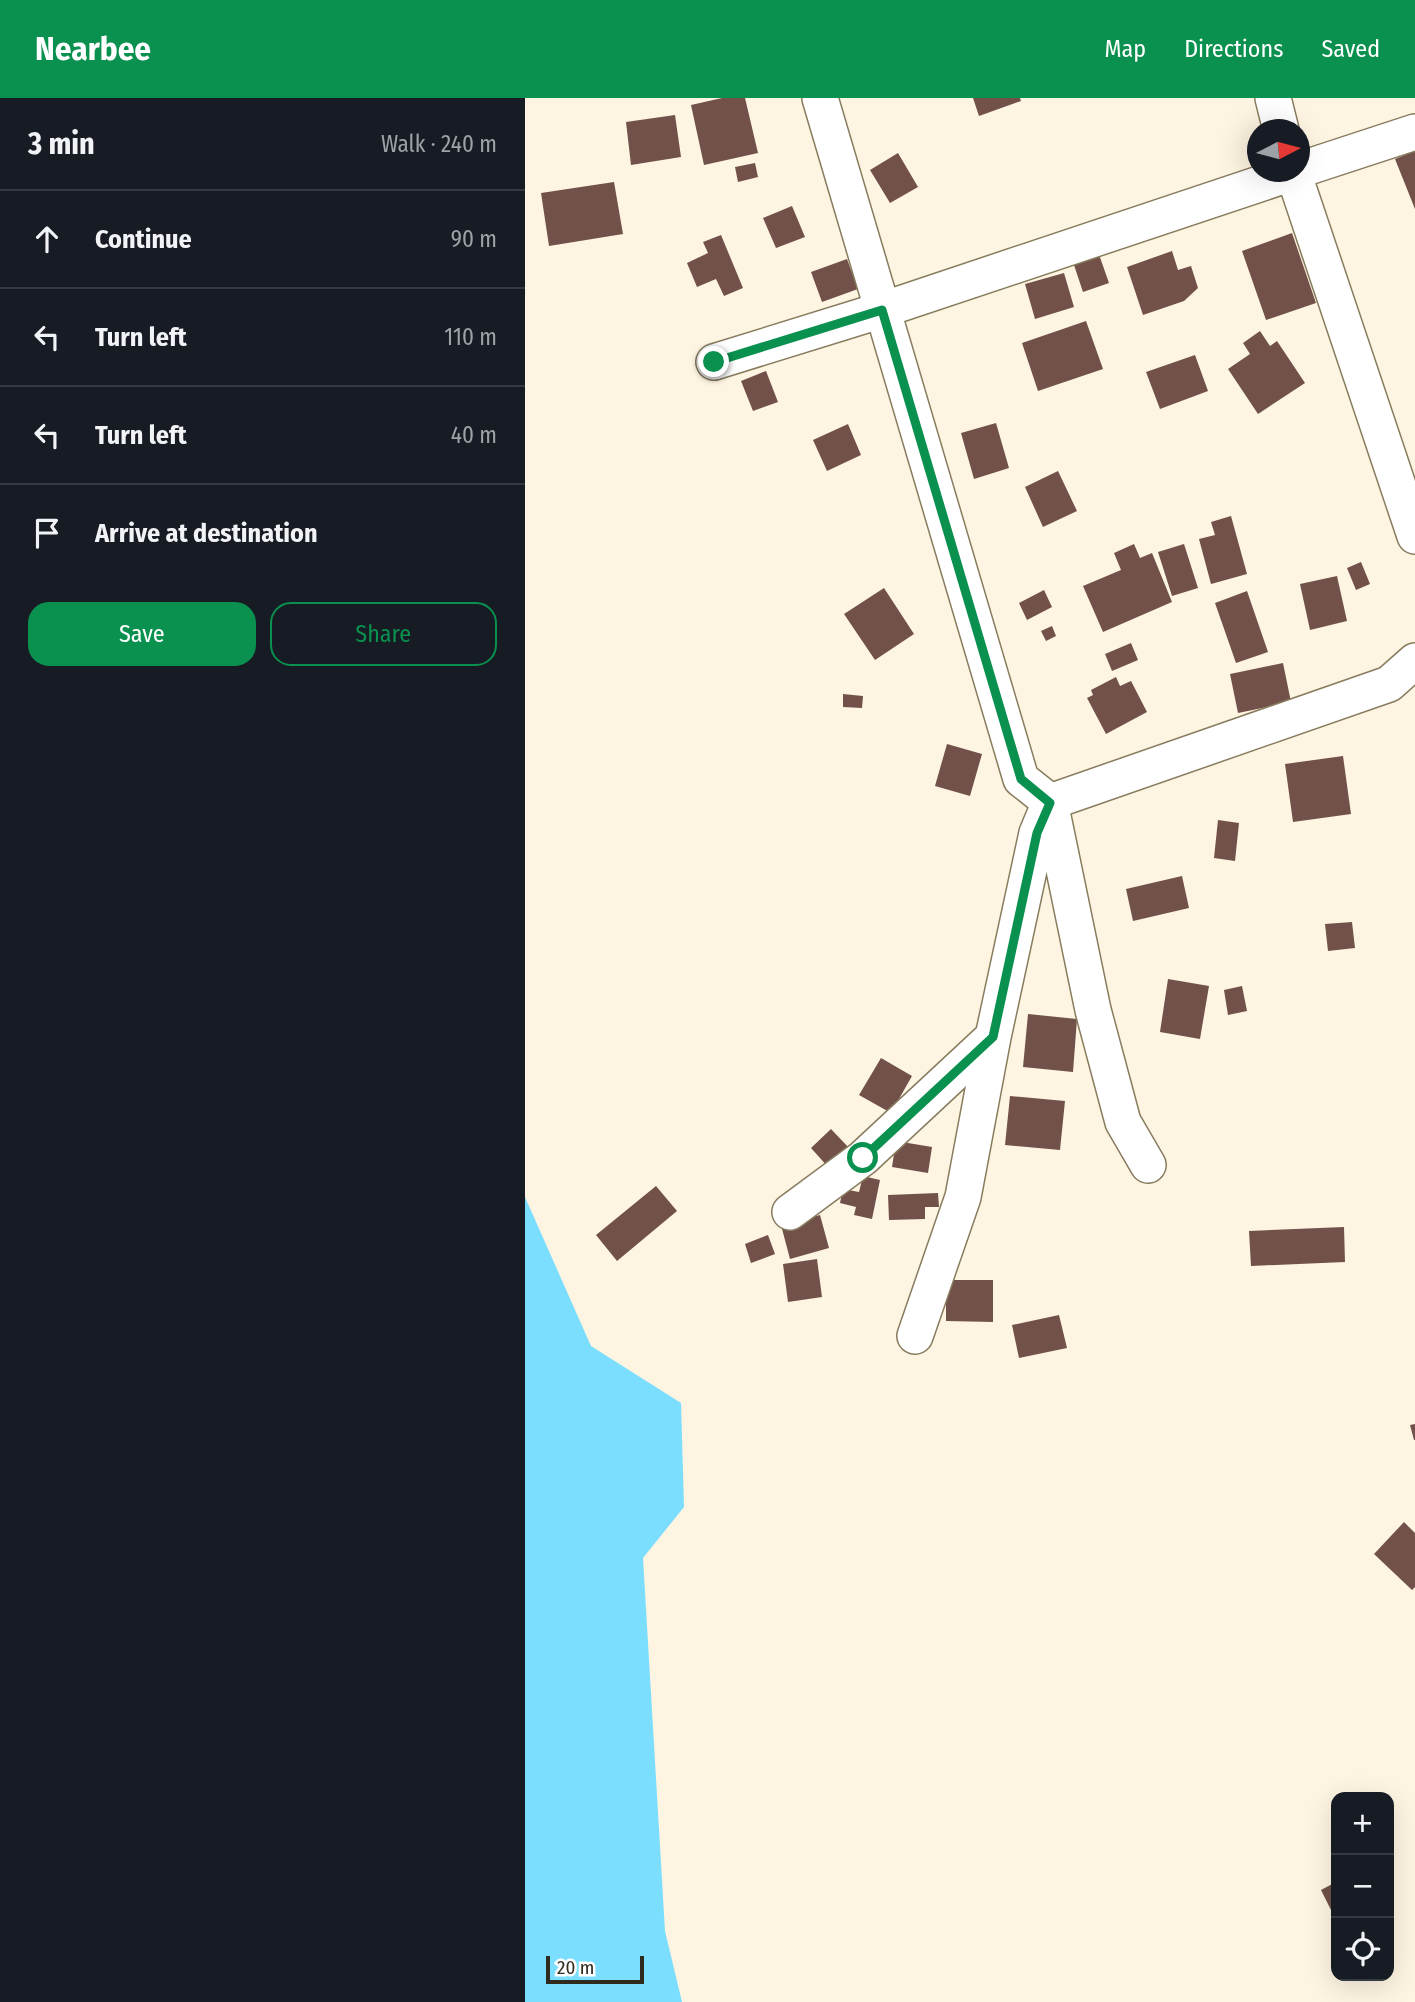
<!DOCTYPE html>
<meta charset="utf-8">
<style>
body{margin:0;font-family:"Fira Sans Condensed",sans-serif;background:#20242c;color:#f1f3f6}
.controls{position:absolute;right:21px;bottom:21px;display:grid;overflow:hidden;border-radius:14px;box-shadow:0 7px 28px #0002}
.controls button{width:63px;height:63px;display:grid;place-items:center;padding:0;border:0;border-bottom:2px solid #363941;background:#171b24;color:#f1f3f6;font:35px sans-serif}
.compass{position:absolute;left:722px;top:21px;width:63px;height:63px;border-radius:50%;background:#171b24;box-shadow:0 7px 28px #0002;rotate:84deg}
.scale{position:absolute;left:21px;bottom:18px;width:98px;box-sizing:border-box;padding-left:7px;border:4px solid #2f2a1e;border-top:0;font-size:19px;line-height:24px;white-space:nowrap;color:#2f2a1e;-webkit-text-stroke:5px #fff;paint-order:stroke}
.stop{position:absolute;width:21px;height:21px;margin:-16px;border:5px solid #0a914f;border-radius:50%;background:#fff}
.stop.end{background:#0a914f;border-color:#fff;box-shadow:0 2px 7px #0008}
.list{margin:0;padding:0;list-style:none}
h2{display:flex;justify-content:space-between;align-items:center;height:91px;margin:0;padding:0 28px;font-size:30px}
h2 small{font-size:23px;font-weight:400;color:#9ea1a6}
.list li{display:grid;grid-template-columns:46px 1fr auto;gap:21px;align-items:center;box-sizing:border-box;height:98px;padding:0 28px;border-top:2px solid #363941}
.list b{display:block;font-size:26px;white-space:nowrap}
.list em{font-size:23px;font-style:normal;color:#9ea1a6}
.actions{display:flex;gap:14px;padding:21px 28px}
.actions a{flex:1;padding:16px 0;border:2px solid #0a914f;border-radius:21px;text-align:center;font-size:24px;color:#0a914f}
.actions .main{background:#0a914f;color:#fff}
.icon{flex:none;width:38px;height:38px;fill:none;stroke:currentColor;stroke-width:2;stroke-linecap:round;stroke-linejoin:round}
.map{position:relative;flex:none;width:890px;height:1904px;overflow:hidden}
header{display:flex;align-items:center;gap:42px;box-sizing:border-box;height:98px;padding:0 35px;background:#0a914f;color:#fff}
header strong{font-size:33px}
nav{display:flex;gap:38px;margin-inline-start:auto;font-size:24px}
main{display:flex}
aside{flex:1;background:#171b24}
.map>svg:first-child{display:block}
.water{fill:#7cdefe}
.building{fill:#715149}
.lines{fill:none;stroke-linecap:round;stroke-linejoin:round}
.minor-casing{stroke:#887c5e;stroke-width:38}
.minor{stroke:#fff;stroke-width:35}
.route{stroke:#0a914f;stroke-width:9}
</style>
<header>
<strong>Nearbee</strong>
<nav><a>Map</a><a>Directions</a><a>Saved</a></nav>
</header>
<main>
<aside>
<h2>3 min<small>Walk · 240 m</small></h2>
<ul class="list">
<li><svg class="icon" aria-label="ahead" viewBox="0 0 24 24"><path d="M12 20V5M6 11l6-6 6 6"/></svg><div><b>Continue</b></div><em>90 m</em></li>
<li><svg class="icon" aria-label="left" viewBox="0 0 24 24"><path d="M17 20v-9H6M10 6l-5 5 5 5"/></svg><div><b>Turn left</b></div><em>110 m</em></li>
<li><svg class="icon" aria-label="left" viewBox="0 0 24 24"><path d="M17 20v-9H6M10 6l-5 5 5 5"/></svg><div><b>Turn left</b></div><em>40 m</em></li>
<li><svg class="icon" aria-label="arrive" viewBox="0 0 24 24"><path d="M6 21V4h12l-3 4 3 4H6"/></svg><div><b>Arrive at destination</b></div></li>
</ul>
<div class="actions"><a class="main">Save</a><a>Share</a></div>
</aside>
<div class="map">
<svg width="890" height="1904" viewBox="0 0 890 1904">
<rect width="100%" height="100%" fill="#fdf4e1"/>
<path class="water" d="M 0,1099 L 66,1248 L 156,1305 L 159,1409 L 118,1460 L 140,1833 L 157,1904 L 0,1904 Z"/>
<path class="building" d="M 197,0 L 220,0 L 233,55 L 179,67 L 166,7 Z
M 448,0 L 495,0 L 496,3 L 454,18 Z
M 150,17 L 156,59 L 106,67 L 101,24 Z
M 890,53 L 890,111 L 870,61 Z
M 373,55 L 393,89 L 365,105 L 345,72 Z
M 230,65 L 233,79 L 213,84 L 210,69 Z
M 89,84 L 98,136 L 24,148 L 16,95 Z
M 267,108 L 280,139 L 251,150 L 238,120 Z
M 767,135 L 791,205 L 741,222 L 717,153 Z
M 196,137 L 218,190 L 199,198 L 191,181 L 172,189 L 162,165 L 183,155 L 178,144 Z
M 571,148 L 584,185 L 558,194 L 546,158 Z
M 647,153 L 653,172 L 666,168 L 673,190 L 659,203 L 618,217 L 602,169 Z
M 322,161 L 333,191 L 297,204 L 286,174 Z
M 539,175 L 549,209 L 510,221 L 500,186 Z
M 561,223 L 578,271 L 513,293 L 497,245 Z
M 735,233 L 745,248 L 752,243 L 780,285 L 733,316 L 703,271 L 725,256 L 718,245 Z
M 670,257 L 683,293 L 635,311 L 621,274 Z
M 241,273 L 253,304 L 228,313 L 216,283 Z
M 471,325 L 484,370 L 449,381 L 436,335 Z
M 323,326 L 336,357 L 302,373 L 288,342 Z
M 533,373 L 552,413 L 518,429 L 500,389 Z
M 706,418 L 722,476 L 686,486 L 674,441 L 690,437 L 686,424 Z
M 609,446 L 615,460 L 627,455 L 647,504 L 578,534 L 558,488 L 596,472 L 589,455 Z
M 659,446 L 673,490 L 647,498 L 633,454 Z
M 836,464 L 845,486 L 831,492 L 822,470 Z
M 812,478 L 822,523 L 785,532 L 775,486 Z
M 359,490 L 389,536 L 350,562 L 319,516 Z
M 519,492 L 527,509 L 502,522 L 494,505 Z
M 722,493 L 743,554 L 711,565 L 690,505 Z
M 527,528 L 531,538 L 521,543 L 516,533 Z
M 606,545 L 613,562 L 587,573 L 580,556 Z
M 758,565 L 766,604 L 713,615 L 705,576 Z
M 591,579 L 595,588 L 606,583 L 622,614 L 581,636 L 562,600 L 568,597 L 566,592 Z
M 318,596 L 338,598 L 337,610 L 318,609 Z
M 422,646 L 457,656 L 445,698 L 410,688 Z
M 818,658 L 826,716 L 768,724 L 760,666 Z
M 693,722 L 714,725 L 710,763 L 689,760 Z
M 657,778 L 664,810 L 608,823 L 601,791 Z
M 827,824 L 830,850 L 803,853 L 800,826 Z
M 643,881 L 684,888 L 675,941 L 635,934 Z
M 717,888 L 722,913 L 703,917 L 699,892 Z
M 503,916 L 552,921 L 548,974 L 498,969 Z
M 356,960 L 387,978 L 366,1015 L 334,997 Z
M 485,998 L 540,1003 L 535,1052 L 480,1047 Z
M 306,1031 L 325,1051 L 304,1070 L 286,1050 Z
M 371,1043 L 407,1049 L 403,1075 L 367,1069 Z
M 338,1078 L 355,1082 L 347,1121 L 329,1117 L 331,1109 L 315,1105 L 318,1091 L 334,1094 Z
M 131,1088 L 152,1113 L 92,1163 L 71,1137 Z
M 413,1095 L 414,1109 L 400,1109 L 400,1121 L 364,1122 L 363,1097 Z
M 295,1117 L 304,1150 L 265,1161 L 256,1127 Z
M 819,1129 L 820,1164 L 726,1168 L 724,1133 Z
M 243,1137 L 250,1156 L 226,1165 L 220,1146 Z
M 292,1161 L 297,1199 L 263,1204 L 258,1166 Z
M 421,1182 L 468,1182 L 468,1224 L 421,1223 Z
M 534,1217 L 542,1250 L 494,1260 L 487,1227 Z
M 890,1326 L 890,1342 L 889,1342 L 885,1327 Z
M 879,1424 L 890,1435 L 890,1489 L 887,1492 L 849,1456 Z
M 811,1784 L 811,1822 L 796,1792 Z"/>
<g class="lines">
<defs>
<path id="minor" d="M 295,0 L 496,681 L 525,704 L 568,912 L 598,1024 L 623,1067
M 748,0 L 756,32
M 774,72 L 890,34
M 768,74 L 890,438
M 189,264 L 357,212 L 770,74
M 265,1114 L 338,1060 L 468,939
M 390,1238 L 438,1099 L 468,939 L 512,735 L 525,704 L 864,586 L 890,563"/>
</defs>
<use href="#minor" class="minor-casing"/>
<use href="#minor" class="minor"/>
</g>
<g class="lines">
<path class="route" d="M 189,264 L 357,212 L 496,681 L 525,705 L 512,735 L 468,939 L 338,1060"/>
</g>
</svg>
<div class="controls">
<button>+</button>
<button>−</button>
<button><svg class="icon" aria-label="locate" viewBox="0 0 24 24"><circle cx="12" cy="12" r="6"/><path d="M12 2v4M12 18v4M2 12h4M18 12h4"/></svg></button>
</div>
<svg class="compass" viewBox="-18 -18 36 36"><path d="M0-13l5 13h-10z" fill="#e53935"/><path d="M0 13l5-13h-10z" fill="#9ea1a6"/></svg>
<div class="scale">20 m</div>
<div class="stop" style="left:338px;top:1060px"></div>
<div class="stop end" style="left:189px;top:264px"></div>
</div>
</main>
